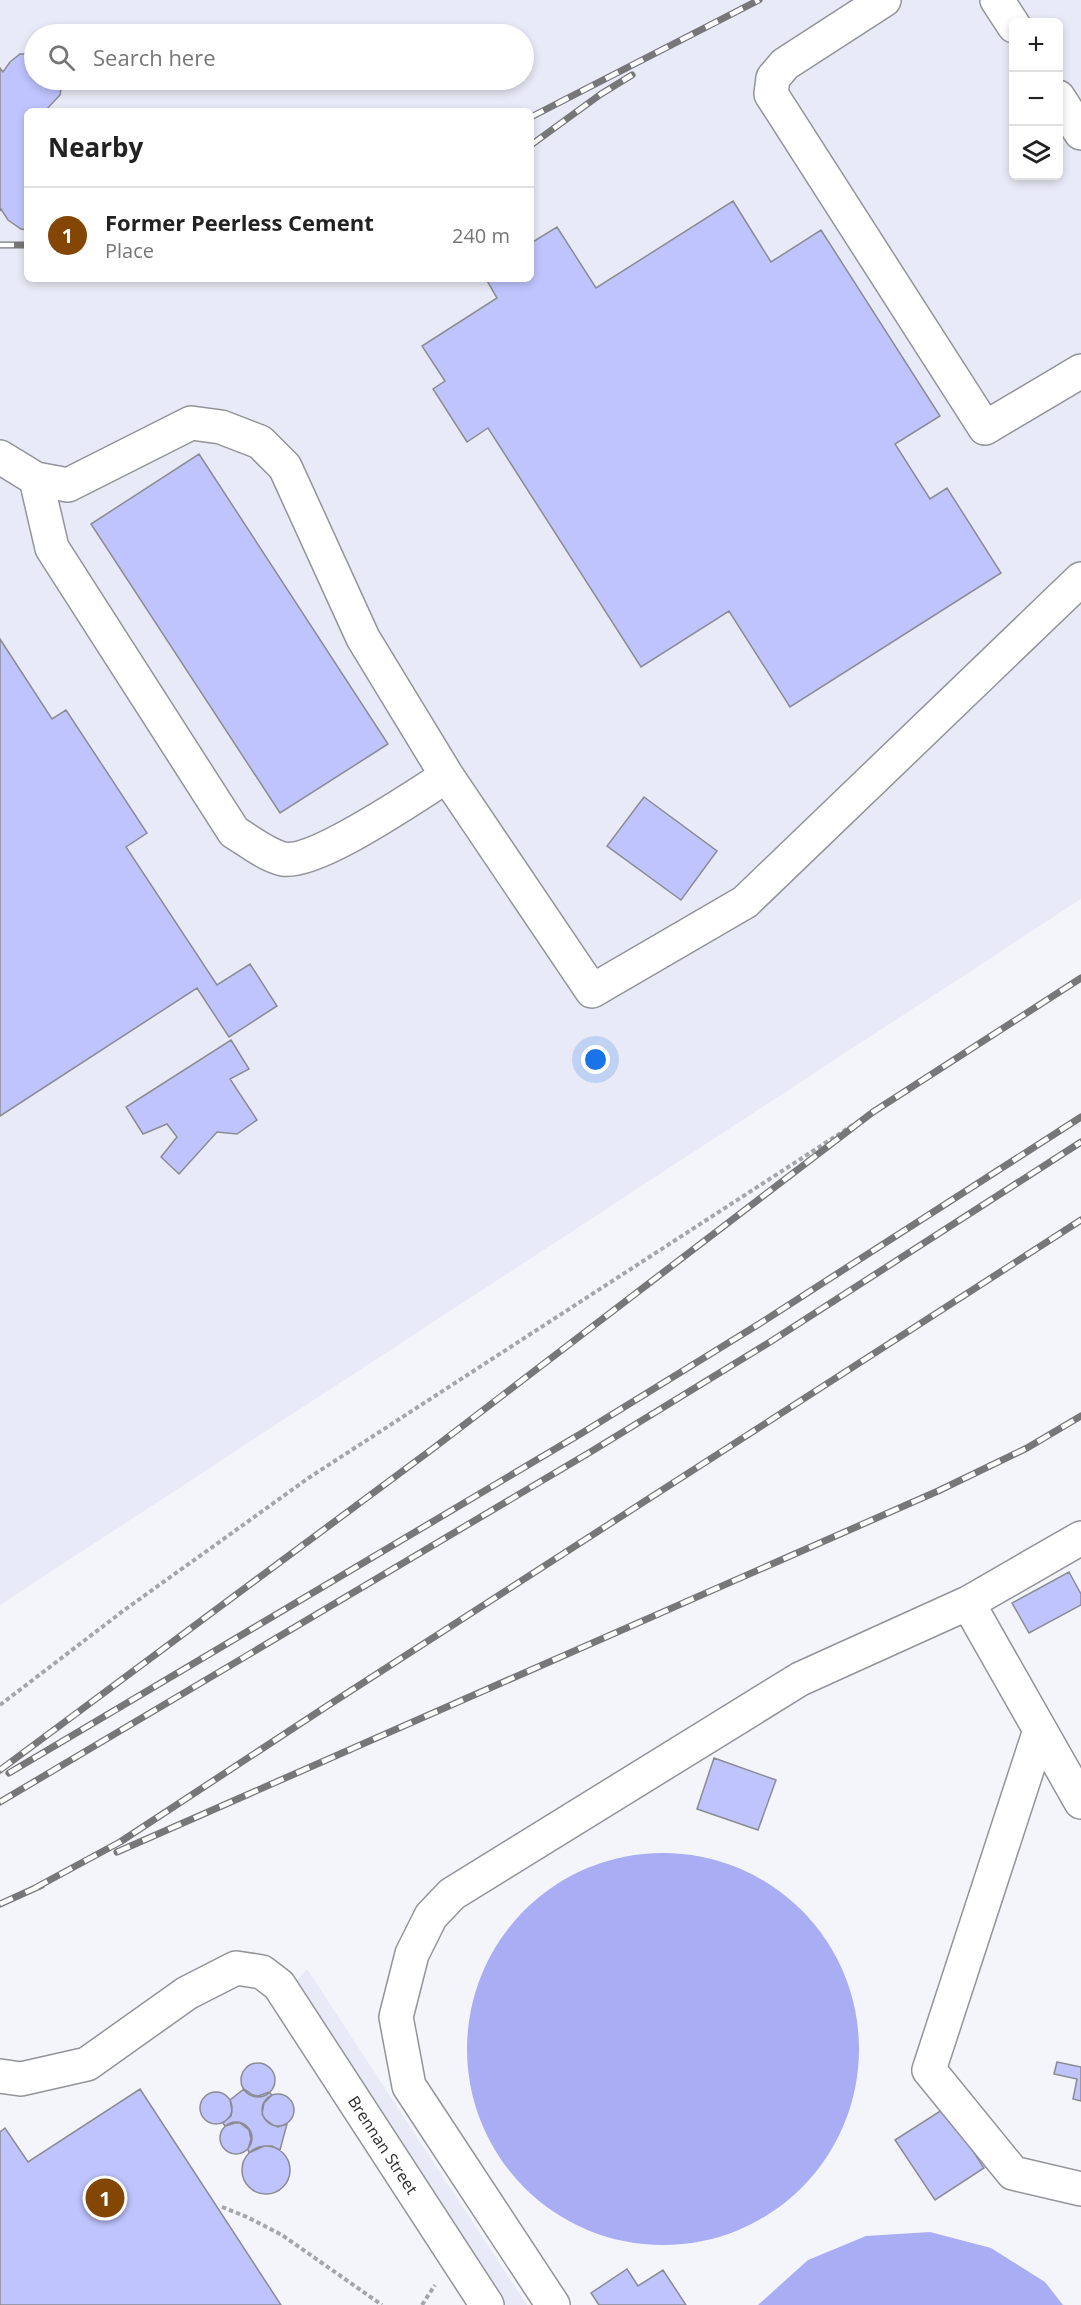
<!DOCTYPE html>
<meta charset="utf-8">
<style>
body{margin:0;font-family:"Open Sans",sans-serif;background:#f6f6f6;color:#222}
.controls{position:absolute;right:18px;top:18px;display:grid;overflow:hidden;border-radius:9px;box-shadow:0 3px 9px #0003}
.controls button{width:54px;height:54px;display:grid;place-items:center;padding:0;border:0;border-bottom:2px solid #e0e0e0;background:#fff;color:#222;font:30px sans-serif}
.you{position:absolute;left:596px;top:1060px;width:21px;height:21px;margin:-15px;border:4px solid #fff;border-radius:50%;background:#1a73e8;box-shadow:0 0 0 9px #1a73e833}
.badge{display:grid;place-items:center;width:39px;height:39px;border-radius:50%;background:#834604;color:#fff;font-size:20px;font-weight:700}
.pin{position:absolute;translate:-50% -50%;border:3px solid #fff;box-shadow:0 2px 6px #0006}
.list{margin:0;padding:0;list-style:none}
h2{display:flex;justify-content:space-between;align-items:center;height:78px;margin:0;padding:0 24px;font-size:26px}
h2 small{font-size:20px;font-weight:400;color:#767676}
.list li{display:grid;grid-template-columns:39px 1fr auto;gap:18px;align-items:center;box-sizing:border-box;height:96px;padding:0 24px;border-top:2px solid #e0e0e0}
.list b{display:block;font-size:22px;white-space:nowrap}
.list p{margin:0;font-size:20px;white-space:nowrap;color:#767676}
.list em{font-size:20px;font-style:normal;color:#767676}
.icon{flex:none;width:33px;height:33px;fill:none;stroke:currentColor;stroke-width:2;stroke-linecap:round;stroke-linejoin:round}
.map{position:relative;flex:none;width:1081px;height:2305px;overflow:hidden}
.search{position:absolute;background:#fff;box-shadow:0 3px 9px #0003;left:24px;top:24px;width:510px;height:66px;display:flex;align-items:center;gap:15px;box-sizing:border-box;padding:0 21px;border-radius:33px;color:#767676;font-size:22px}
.panel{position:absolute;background:#fff;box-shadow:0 3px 9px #0003;left:24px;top:108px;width:510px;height:174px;border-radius:9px}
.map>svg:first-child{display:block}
.built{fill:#e9eaf7;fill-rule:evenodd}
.water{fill:#a9adf4}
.building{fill:#bfc4fe;stroke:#8b8c91;stroke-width:1.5}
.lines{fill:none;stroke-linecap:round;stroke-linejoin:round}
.minor-casing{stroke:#939499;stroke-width:36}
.path{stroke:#a5a6aa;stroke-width:4;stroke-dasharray:4.5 3;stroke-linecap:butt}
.minor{stroke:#fff;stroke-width:33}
.rail-casing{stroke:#77777a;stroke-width:7}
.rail{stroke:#fff;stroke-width:4.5;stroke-dasharray:14;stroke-linecap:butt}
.labels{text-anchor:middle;stroke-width:4.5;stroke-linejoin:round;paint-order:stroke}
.street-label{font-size:16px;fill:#2b2b2d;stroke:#fff}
</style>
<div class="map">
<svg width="1081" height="2305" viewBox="0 0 1081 2305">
<rect width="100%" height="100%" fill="#f4f5fb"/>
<path class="built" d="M 0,0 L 1081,0 L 1081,899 L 0,1605 ZM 1014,22 L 1058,22 L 1058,176 L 1014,176 ZM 34,34 L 524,34 L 524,80 L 34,80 ZM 27,111 L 531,111 L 531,279 L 27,279 Z
M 307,1969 L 527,2305 L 489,2305 L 281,1998 Z"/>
<path class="water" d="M467 2049a196 196 0 1 1 392 0a196 196 0 1 1-392 0Z
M 930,2232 L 991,2248 L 1045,2282 L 1063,2305 L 758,2305 L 808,2260 L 866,2236 Z"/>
<path class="building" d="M 20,54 L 34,54 L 34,80 L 62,80 L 62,81 L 60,95 L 45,111 L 27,111 L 27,230 L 21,229 L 8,220 L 1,209 L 0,211 L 0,68 L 3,72 L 10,62 Z
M 733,201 L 771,262 L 821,230 L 940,416 L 895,444 L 930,499 L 947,488 L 1001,573 L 790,707 L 729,611 L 641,667 L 488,428 L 467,442 L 433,389 L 445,381 L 422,346 L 497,298 L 486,279 L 531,279 L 531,243 L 557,227 L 596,288 Z
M 199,454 L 388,744 L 280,813 L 91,524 Z
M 0,639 L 52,719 L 66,710 L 147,833 L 126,847 L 217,985 L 250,964 L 277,1006 L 229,1037 L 197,988 L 0,1116 Z
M 644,797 L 717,851 L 681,900 L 607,846 Z
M 231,1040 L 249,1069 L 230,1079 L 257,1120 L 237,1134 L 217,1132 L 179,1174 L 161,1157 L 177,1137 L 167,1124 L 143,1134 L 126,1107 Z
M 1069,1572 L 1081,1594 L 1081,1605 L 1029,1633 L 1012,1603 Z
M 714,1758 L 776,1780 L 758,1830 L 697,1809 Z
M 1057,2062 L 1081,2067 L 1081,2101 L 1073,2099 L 1077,2079 L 1054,2074 Z
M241 2080a17 17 0 1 1 34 0a17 17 0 1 1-34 0Z
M 140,2089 L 281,2305 L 0,2305 L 0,2132 L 5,2128 L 28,2162 Z
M 244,2089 L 253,2095 L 258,2096 L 269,2092 L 272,2095 L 264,2103 L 262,2114 L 265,2119 L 273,2125 L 278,2127 L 287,2124 L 280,2150 L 272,2146 L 264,2146 L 249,2153 L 248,2149 L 251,2139 L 249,2130 L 240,2123 L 235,2123 L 225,2126 L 223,2123 L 231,2116 L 232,2111 L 230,2100 Z
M200 2108a16 16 0 1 1 32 0a16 16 0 1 1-32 0Z
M262 2110a16 16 0 1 1 32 0a16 16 0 1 1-32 0Z
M 945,2108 L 984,2168 L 935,2200 L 895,2140 Z
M220 2138a16 16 0 1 1 32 0a16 16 0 1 1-32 0Z
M242 2170a24 24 0 1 1 48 0a24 24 0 1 1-48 0Z
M 627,2269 L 638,2286 L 663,2270 L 686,2305 L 599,2305 L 591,2293 Z"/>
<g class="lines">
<defs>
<path id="minor" d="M 884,0 L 785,64 L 773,78 L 771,94 L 985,428 L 1081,371
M 997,0 L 1014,26
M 1058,97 L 1081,133
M 0,457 L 36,479 L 68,485 L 191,423 L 221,427 L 260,442 L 285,467 L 363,638 L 447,776 L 592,991 L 745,902 L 1081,579
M 36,479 L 52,548 L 234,832 C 249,841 266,855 283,859 C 316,865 416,795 447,776
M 1081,1538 L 968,1603 L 1081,1802
M 1040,1730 L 929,2070 L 1013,2173 L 1081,2189
M 0,2076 L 21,2079 L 87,2064 L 187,1993 L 236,1968 L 262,1972 L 279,1985 L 487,2305
M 553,2305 L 409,2086 L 396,2017 L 412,1954 L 431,1916 L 452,1894 L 800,1679 L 968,1603"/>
</defs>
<use href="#minor" class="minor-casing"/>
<path class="path" d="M 0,1705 L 123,1611 L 310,1477 L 873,1112
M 222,2207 L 247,2217 L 282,2235 L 382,2305
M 422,2305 L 435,2285"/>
<use href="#minor" class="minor"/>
<defs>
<path id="rail" d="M 531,117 L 759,0
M 531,145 L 601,94 L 632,75
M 0,245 L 27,245
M 0,1770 L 431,1450 L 873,1112 L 1081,978
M 9,1773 L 582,1433 L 759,1324 L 1081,1117
M 0,1802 L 592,1451 L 770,1342 L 1081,1142
M 117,1852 L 938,1491 L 1027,1448 L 1081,1416
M 35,1888 L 120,1842 L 324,1708 L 1081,1220
M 0,1904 L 42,1885"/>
</defs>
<use href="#rail" class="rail-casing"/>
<use href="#rail" class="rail"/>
</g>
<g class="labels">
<g class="street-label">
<text transform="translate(383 2145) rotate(57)" y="6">Brennan Street</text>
</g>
</g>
</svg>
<div class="controls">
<button>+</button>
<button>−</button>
<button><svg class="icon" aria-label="layers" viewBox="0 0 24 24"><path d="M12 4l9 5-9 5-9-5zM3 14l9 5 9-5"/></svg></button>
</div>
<div class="you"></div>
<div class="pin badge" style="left:105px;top:2198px">1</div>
<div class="search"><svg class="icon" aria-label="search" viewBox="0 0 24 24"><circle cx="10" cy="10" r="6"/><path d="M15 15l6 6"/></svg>Search here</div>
<section class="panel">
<h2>Nearby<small></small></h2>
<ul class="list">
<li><span class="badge">1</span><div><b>Former Peerless Cement</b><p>Place</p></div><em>240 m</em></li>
</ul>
</section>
</div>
